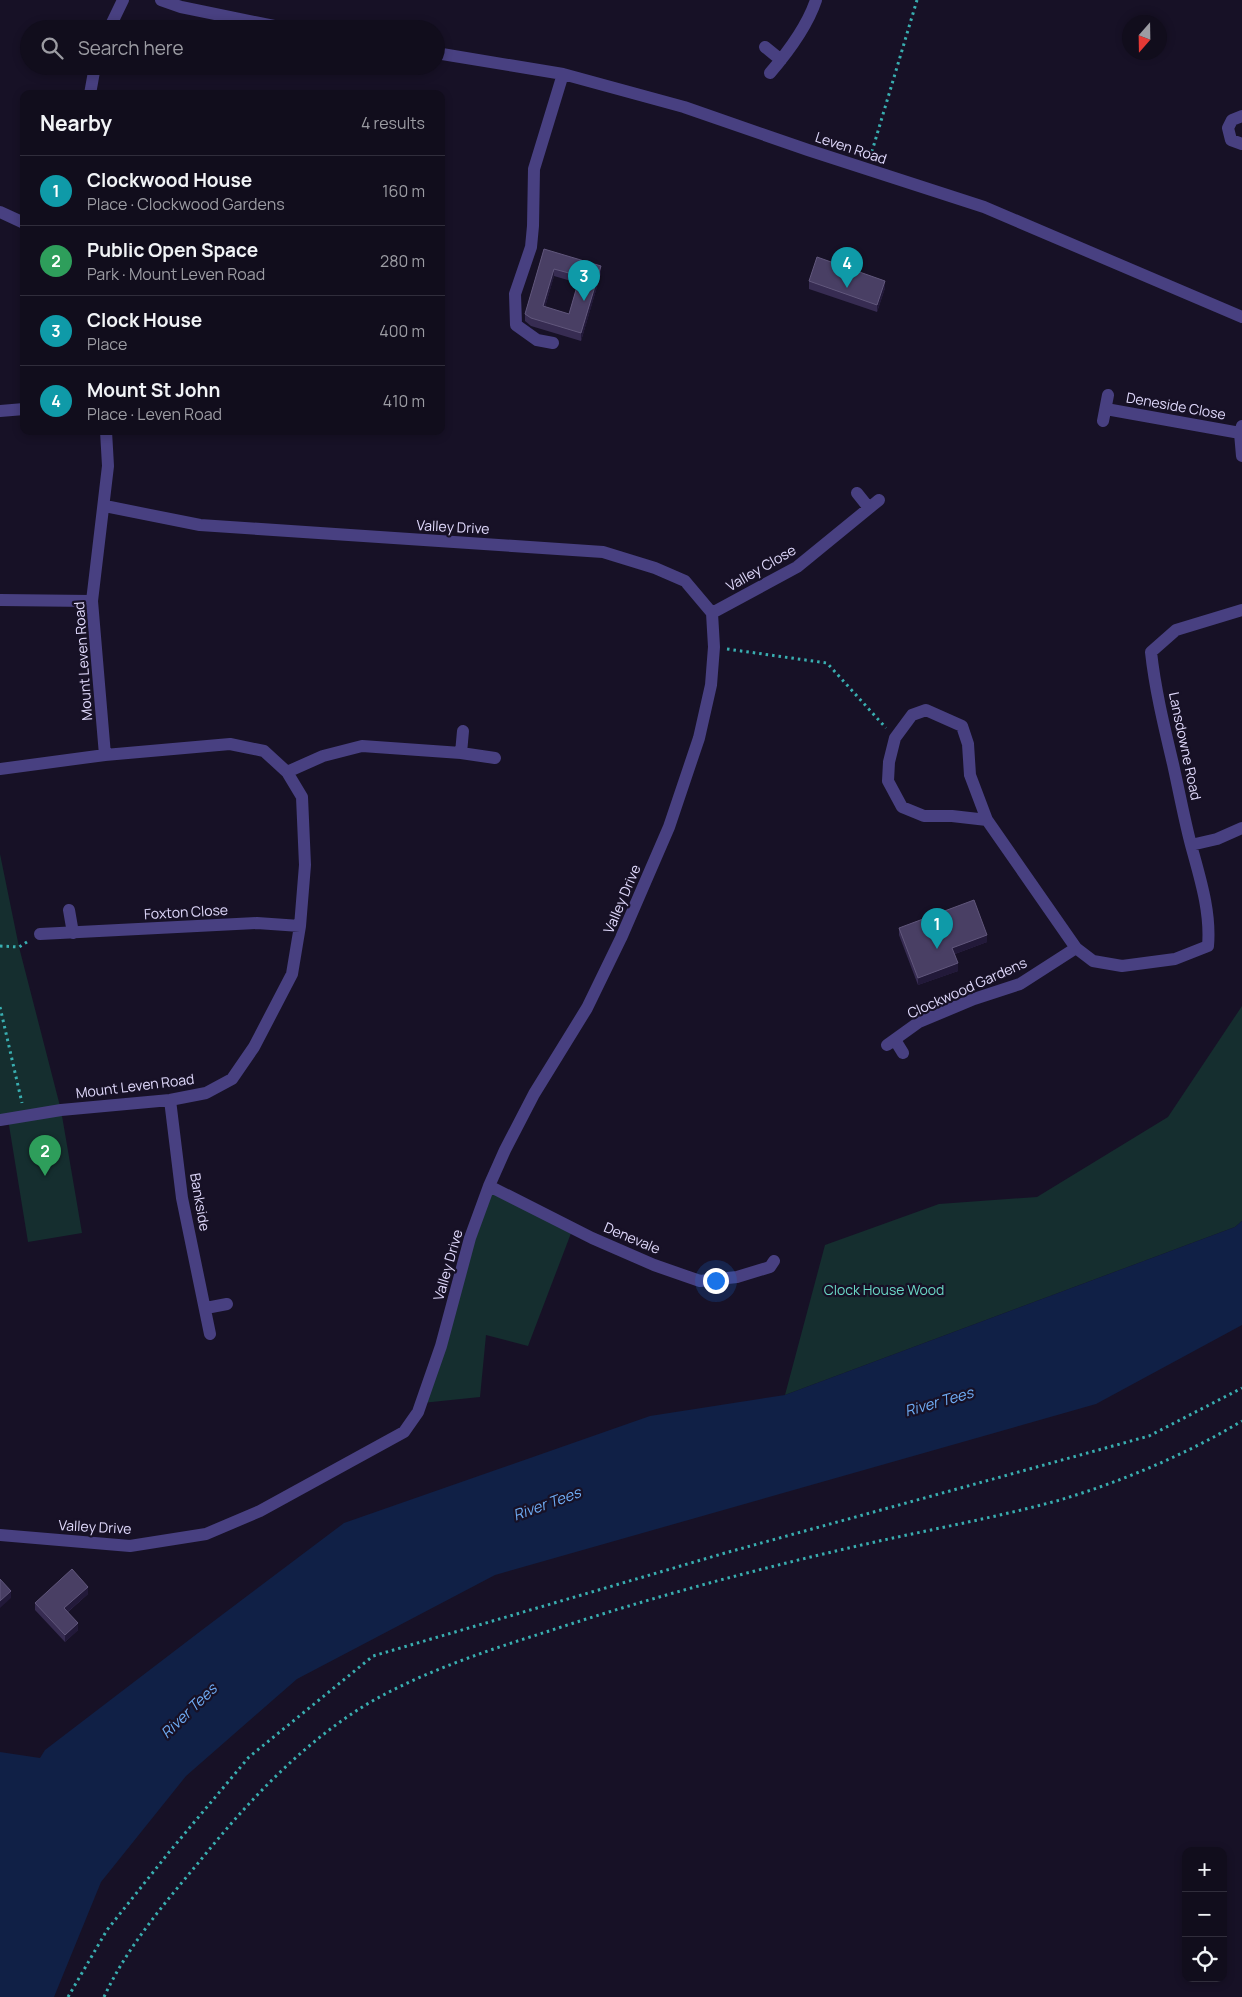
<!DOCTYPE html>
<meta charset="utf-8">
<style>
body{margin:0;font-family:Manrope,sans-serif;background:#1e1b29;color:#f1f3f6}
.controls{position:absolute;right:15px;bottom:15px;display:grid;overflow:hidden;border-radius:10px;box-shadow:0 2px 8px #0003}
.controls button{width:45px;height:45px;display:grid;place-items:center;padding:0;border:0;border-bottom:1px solid #302d3b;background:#110d1c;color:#f1f3f6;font:25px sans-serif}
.compass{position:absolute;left:1122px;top:15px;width:45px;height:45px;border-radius:50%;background:#110d1c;box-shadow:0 2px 8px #0003;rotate:200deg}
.you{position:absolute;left:715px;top:1280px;width:18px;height:18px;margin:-12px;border:4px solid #fff;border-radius:50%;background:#1a73e8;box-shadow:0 0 0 8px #1a73e833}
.badge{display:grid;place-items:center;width:32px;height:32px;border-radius:50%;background:#14c6ed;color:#fff;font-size:16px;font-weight:700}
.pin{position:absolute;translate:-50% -41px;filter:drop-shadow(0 1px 2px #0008)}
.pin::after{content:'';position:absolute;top:26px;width:18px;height:15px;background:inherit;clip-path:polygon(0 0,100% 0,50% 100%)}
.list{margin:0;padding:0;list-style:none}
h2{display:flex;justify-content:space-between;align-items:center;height:65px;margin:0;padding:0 20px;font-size:21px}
h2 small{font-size:16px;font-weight:400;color:#9c9ca3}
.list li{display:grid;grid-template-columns:32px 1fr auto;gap:15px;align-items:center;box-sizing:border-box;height:70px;padding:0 20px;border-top:1px solid #302d3b}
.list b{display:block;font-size:19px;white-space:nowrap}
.list p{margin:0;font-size:16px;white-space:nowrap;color:#9c9ca3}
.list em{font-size:16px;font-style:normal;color:#9c9ca3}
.icon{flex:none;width:28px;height:28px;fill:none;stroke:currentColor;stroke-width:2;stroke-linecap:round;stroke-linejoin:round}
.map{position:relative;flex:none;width:1242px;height:1997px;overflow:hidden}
.search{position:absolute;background:#110d1c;box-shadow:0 2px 8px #0003;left:20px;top:20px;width:425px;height:55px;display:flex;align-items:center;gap:12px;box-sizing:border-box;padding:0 18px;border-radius:28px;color:#9c9ca3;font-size:19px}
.panel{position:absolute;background:#110d1c;box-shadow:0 2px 8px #0003;left:20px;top:90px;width:425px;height:345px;border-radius:10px}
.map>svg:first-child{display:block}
.green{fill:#152e2f}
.water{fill:#102046}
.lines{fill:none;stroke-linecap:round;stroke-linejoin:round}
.path{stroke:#39aeb0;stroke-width:3;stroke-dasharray:2.5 4;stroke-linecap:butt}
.minor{stroke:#484081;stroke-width:12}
.wall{fill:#372c52;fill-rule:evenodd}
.shaded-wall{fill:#221939}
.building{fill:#493f64;stroke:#61577c;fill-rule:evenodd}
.labels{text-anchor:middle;stroke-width:4.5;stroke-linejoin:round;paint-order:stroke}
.street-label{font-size:14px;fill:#e0d9fc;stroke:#171126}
.park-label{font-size:14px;fill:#6ad7c5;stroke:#171126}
.water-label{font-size:15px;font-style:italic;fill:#6facf4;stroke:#171126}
</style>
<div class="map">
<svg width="1242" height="1997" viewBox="0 0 1242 1997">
<rect width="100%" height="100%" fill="#171126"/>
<path class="green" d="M 0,854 L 19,947 L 61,1110 L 82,1233 L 28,1242 L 8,1119 L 0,1121 Z
M 1242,1006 L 1242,1221 L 1235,1227 L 785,1395 L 825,1245 L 939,1204 L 1037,1197 L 1168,1117 Z
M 489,1186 L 573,1228 L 528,1346 L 486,1335 L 480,1397 L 422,1403 Z"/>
<path class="water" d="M 1242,1221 L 1242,1325 L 1096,1404 L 495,1575 L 297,1679 L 186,1776 L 101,1882 L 54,1997 L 0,1997 L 0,1752 L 40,1758 L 45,1750 L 202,1630 L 344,1523 L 650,1416 L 785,1395 L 1235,1227 Z"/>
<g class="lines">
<path class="path" d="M 870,158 L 917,0
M 727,649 L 827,663 L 886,728
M 0,946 L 19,947 L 30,940
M 0,1007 L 22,1103
M 68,1997 L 107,1930 L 170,1851 L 249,1757 L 373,1656 L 725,1553 L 1149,1436 L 1242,1388
M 104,1997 C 127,1947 164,1904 199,1862 C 245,1805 295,1751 356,1711 C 410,1676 485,1651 546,1632 C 646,1599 749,1571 853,1547 C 921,1531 991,1519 1060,1500 C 1123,1481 1185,1455 1242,1421"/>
<path class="minor" d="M 161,0 L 181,7 L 289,29
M 109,29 L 123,0
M 765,47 L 781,60
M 436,53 L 563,74 L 684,107 L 808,150 L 984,207 L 1242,317
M 770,73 C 788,52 807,27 816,0
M 90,94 L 95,66
M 1242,116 L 1232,120 L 1228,128 L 1231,140 L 1242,144
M 0,212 L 24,223
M 553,343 L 537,340 L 516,325 L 515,294 L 531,247 L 533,226 L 534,169 L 563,74
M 1106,409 L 1240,433
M 0,411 L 24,409
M 1103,421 L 1108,395
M 1242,426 L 1240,433 L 1242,456
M 857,493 L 869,508
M 0,600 L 92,601
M 712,613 L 797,567 L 879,500
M 461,753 L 463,731
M 0,769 L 105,755 L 92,601 L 108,466 L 106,431
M 287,772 L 323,756 L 362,746 L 461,753 L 495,758
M 987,820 L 952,816 L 924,816 L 902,807 L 888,781 L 889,762 L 895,738 L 912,715 L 926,710 L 962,726 L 968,744 L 970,775 L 987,820 L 1076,948 L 1093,961 L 1122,966 L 1175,959 L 1208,946 C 1211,912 1200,878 1191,845 C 1184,818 1179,791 1173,764 C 1164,726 1155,689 1151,652 L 1176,630 L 1242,610
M 1191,845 L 1217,839 L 1242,828
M 69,910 L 73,933
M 40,934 L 257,923 L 300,926
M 895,1040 L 903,1053
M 887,1045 L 919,1022 L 974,999 L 1020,984 L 1076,948
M 170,1100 L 182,1198 L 210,1334
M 0,1120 L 61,1110 L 170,1100 L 206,1093 L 232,1079 L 254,1047 L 292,974 L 300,926 L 305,865 L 302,797 L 287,772 L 264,751 L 230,744 L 105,755
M 489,1186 L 592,1238 L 654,1265 L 700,1281 L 737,1277 L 770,1267 L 774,1261
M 206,1308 L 227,1304
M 0,1535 L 130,1546 L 206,1534 L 260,1511 L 404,1432 L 418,1412 L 441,1346 L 470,1238 L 489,1186 L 505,1150 L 534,1094 L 587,1008 L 621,938 L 669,827 L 699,738 L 711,685 L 714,647 L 712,613 L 685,581 L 655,568 L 603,552 L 200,525 L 105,506"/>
</g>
<path class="wall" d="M 544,249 L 601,273 L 581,341 L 531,326 L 525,321 L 525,314 ZM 554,276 L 578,283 L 569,314 L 545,307 Z
M 809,281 L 885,288 L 877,312 L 809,289 Z
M 899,928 L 987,942 L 955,954 L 958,971 L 918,985 L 899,935 Z
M 88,1594 L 68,1612 L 78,1630 L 65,1642 L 35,1610 L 35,1603 Z"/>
<path class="shaded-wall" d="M 601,266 L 601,273 L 581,341 L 581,333 Z
M 554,269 L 554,276 L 543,314 L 543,306 Z
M 885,281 L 885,288 L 877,312 L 877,305 Z
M 987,935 L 987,942 L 952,955 L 952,948 Z
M 958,963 L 958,971 L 918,985 L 918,978 Z
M 88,1587 L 88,1594 L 64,1615 L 64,1608 Z
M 11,1591 L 11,1598 L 0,1608 L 0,1601 Z
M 78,1623 L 78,1630 L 65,1642 L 65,1635 Z"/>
<path class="building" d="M 544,249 L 601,266 L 581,333 L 531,318 L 525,314 ZM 554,269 L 580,276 L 569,314 L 543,306 Z
M 817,257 L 885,281 L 877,305 L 809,281 Z
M 974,900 L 987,935 L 952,948 L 958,963 L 918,978 L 899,928 Z
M 72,1569 L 88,1587 L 64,1608 L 78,1623 L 65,1635 L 35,1603 Z
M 0,1579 L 11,1591 L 0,1601 Z"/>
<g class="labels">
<g class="street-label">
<text transform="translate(851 148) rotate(18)" y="5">Leven Road</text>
<text transform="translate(1176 406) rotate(10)" y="5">Deneside Close</text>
<text transform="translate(453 527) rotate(3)" y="5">Valley Drive</text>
<text transform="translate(761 568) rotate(-30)" y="5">Valley Close</text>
<text transform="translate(83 661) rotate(-94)" y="5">Mount Leven Road</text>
<text transform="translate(1185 746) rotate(78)" y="5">Lansdowne Road</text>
<text transform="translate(622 899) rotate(-67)" y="5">Valley Drive</text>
<text transform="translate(186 912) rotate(-3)" y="5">Foxton Close</text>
<text transform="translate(967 988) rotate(-24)" y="5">Clockwood Gardens</text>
<text transform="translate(135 1086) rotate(-7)" y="5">Mount Leven Road</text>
<text transform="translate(200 1202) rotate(80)" y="5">Bankside</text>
<text transform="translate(632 1238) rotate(23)" y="5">Denevale</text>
<text transform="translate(448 1265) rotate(-74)" y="5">Valley Drive</text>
<text transform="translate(95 1527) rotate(3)" y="5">Valley Drive</text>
</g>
<g class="park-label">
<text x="884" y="1295">Clock House Wood</text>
</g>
<g class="water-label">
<text transform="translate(939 1402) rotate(-16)" y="5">River Tees</text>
<text transform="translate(547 1504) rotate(-20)" y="5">River Tees</text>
<text transform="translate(189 1711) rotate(-44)" y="5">River Tees</text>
</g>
</g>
</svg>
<div class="controls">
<button>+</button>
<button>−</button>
<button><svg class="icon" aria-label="locate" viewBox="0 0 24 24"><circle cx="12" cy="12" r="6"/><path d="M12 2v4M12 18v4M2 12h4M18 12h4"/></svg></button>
</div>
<svg class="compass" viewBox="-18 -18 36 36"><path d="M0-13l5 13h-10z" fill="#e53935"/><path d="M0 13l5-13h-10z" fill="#9c9ca3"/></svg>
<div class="you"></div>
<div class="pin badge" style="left:937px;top:949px;background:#0f9aa8">1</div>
<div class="pin badge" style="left:45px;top:1176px;background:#2e9e5b">2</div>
<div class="pin badge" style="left:584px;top:301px;background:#0f9aa8">3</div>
<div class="pin badge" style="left:847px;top:288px;background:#0f9aa8">4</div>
<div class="search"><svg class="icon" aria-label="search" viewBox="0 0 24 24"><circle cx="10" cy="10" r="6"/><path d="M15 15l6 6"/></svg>Search here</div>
<section class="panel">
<h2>Nearby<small>4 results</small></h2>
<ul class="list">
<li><span class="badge" style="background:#0f9aa8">1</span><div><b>Clockwood House</b><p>Place · Clockwood Gardens</p></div><em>160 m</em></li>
<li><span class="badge" style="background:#2e9e5b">2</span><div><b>Public Open Space</b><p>Park · Mount Leven Road</p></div><em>280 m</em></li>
<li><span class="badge" style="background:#0f9aa8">3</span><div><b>Clock House</b><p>Place</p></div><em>400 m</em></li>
<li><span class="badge" style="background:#0f9aa8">4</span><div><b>Mount St John</b><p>Place · Leven Road</p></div><em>410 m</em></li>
</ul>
</section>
</div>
